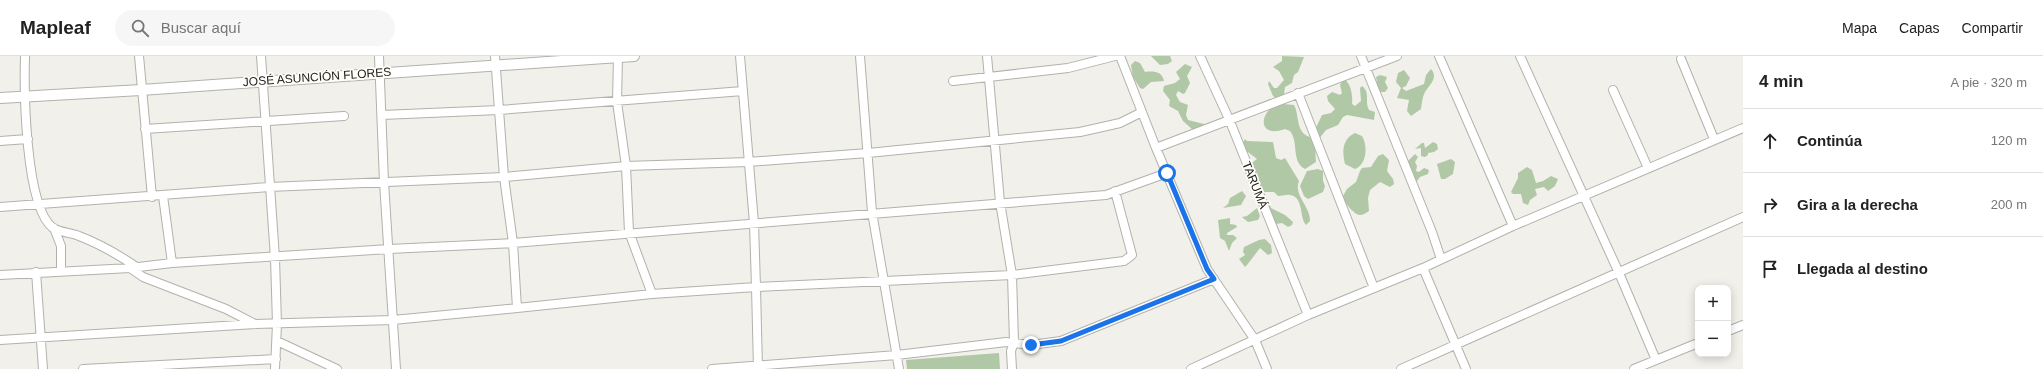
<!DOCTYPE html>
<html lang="es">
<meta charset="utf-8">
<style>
body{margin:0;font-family:Arial,sans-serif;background:#f6f6f6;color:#222}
.controls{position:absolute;right:12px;bottom:12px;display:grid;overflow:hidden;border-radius:8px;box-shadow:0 2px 10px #0003}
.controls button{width:36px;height:36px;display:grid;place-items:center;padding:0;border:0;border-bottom:1px solid #e0e0e0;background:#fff;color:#222;font:20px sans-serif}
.stop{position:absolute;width:12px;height:12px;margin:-9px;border:3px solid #1a73e8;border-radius:50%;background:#fff}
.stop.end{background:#1a73e8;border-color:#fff;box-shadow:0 1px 4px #0008}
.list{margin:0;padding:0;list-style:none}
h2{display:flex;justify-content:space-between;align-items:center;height:52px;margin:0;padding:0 16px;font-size:17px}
h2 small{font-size:13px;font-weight:400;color:#767676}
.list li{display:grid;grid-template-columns:26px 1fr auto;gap:12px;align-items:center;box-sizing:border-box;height:64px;padding:0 16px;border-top:1px solid #e0e0e0}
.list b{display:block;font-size:15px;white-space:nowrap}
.list em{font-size:13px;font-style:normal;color:#767676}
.icon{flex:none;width:22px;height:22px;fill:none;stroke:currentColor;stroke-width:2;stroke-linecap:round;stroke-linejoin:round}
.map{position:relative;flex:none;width:1743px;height:313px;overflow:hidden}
header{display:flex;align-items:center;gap:24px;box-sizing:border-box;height:56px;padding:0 20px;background:#fff;border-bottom:1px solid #e0e0e0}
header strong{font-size:19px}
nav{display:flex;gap:22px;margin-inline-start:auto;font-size:14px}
.search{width:280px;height:36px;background:#f6f6f6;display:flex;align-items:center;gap:10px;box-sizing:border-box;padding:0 14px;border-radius:22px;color:#767676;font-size:15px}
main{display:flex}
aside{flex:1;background:#fff}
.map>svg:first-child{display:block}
.green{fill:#b0c8a6}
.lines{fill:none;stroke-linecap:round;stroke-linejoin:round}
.minor-casing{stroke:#b2b1ac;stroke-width:10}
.tertiary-casing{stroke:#b2b1ac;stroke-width:12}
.minor{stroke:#fff;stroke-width:8}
.tertiary{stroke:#fff;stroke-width:10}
.route{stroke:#1a73e8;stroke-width:5}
.labels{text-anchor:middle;stroke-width:3.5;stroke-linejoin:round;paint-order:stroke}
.street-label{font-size:12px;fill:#20201e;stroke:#fefdf8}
</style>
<header>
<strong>Mapleaf</strong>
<div class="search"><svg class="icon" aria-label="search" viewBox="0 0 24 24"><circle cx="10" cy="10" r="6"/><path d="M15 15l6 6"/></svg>Buscar aquí</div>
<nav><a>Mapa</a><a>Capas</a><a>Compartir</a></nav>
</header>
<main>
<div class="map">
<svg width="1743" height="313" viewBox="0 0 1743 313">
<rect width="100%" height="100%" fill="#f1f0ea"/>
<path class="green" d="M 1151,0 L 1170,0 L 1172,5 L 1168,8 L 1160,9 Z
M 1282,0 L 1304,1 L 1298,16 L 1294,19 L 1292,27 L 1285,31 L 1284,39 L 1277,43 L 1273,40 L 1268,28 L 1269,25 L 1274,32 L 1277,32 L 1284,24 L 1279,15 L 1273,11 L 1282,5 Z
M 1135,5 L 1140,7 L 1145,16 C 1153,15 1162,15 1164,25 L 1151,26 L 1143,33 L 1140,32 L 1133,21 L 1131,9 Z
M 1185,8 L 1192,11 L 1187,20 L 1190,27 L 1185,37 L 1183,38 L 1178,35 L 1176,39 L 1180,46 L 1188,49 L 1186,59 L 1188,64 L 1204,68 L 1203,71 L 1193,74 L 1183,65 L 1178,55 L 1169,50 L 1170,44 L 1163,35 L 1164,30 L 1175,27 L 1180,23 L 1176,16 Z
M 1431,13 C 1439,22 1429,29 1425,36 C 1422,42 1422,47 1421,53 L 1411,60 L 1407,55 L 1409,44 L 1397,42 L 1401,32 L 1396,26 L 1398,17 L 1404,14 L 1410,22 L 1406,30 L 1402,32 L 1406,35 L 1424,28 L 1426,19 Z
M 1380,19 L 1387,21 L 1385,26 L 1388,32 L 1385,36 L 1381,36 L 1378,32 L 1376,21 Z
M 1343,24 L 1345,24 C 1351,28 1353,40 1352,48 L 1355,50 L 1361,45 L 1360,32 L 1362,30 C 1371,37 1364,45 1369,54 L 1375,56 L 1374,64 L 1347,59 L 1343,61 L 1338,69 L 1326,74 L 1318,84 L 1313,78 L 1322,59 L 1331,57 L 1335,53 L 1328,45 L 1327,40 L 1332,36 L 1340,39 L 1342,37 L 1340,29 Z
M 1283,48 L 1294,49 C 1300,60 1295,76 1310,81 L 1315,91 L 1316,106 L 1305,113 C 1291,106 1299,86 1290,75 L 1285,73 C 1255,84 1259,50 1283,48 Z
M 1355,77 L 1362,80 C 1368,90 1367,108 1355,113 L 1345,108 C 1342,96 1342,83 1355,77 Z
M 1245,83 L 1247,85 L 1273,86 L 1276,102 L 1281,104 L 1285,102 L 1299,125 C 1293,139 1311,151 1310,165 L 1306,169 C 1299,161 1304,141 1290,139 C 1287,138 1282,140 1278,140 L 1274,136 L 1264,136 L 1258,134 L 1249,109 L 1257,103 L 1244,93 L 1242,88 Z
M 1433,86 L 1437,88 L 1438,93 L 1434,96 L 1428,97 L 1428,99 L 1425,101 L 1421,100 L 1421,92 L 1415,93 L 1422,87 L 1424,87 L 1425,92 Z
M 1383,98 L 1389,104 L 1387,115 L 1393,123 L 1394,128 L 1390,131 L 1380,126 L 1370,134 L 1368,142 L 1369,155 C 1366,157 1363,159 1360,159 C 1354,159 1343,145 1343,140 L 1347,133 L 1356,126 L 1360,115 L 1362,112 L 1371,111 L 1378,100 Z
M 1415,98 L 1418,101 L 1415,106 L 1417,110 L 1416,115 L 1419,116 L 1424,112 L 1429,114 L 1428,118 L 1420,121 L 1417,125 L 1414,125 L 1406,107 Z
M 1451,103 L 1455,106 L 1453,118 L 1445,123 L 1441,123 L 1437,108 Z
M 1527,111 L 1532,114 L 1536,127 L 1543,125 L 1551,120 L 1558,123 L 1555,130 L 1548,135 L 1544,131 L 1535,133 L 1537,139 L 1530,144 L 1528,149 L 1523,147 L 1521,138 L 1513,138 L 1511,136 L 1518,122 L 1518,117 Z
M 1318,113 L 1323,115 L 1323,125 L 1325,130 L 1323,136 L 1308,143 L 1304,140 L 1300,130 L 1307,115 Z
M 1242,135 L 1246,140 L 1241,149 L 1223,152 L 1228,148 L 1230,142 Z
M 1262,139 L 1268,145 L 1271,152 L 1285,159 L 1293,166 L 1292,169 L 1288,171 L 1282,167 L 1276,168 L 1271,163 L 1271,174 L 1268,173 Z
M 1257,152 L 1260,160 L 1258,164 L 1248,166 L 1242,161 L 1247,160 Z
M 1230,162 L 1230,168 L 1236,169 L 1237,171 L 1227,177 L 1227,179 L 1233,179 L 1237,182 L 1232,187 L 1229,195 L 1225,185 L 1220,182 L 1218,164 Z
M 1265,183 L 1271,189 L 1272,197 L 1268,199 L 1260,192 L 1247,209 L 1245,211 L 1239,203 L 1245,199 L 1243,196 L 1244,191 L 1259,184 Z
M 999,297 L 1000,313 L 907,313 L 906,304 Z"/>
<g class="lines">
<defs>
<path id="minor" d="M 25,0 C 24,35 25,151 53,172 C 59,176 72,177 79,180 C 100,188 119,199 138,212
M 139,0 L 152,141
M 261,0 L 275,202 L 277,268 L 275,313
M 379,0 L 384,126 L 396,313
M 495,0 L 504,121 L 513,187 L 517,252 L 652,238 L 756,231 L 758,313
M 618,0 L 617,46 L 626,110 L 629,176 L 652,238
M 740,0 L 754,167 L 756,231 L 1012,219 L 1014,286 L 1011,295 L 1012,313
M 860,0 L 872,156 L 899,313
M 987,0 L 1000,146 L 1012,219 L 1124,205 L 1132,199 L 1115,135
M 1120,0 L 1156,92 L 1397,0
M 1200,0 L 1229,63 L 1308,259
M 1361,0 L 1432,176 L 1441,203
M 1439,0 L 1513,170
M 1520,0 L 1619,217 L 1656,304
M 1681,3 L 1714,83
M 953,25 L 1068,12 L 1115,0
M 1613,34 L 1648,112
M 1298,37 L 1374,232
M 382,59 L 499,54 L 743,35
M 145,73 L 344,60
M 0,85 L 28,83
M 1156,92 L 1207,213 L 1255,284 L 1267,313
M 163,140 L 172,207
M 0,151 L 269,131 L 504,121 L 626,110 L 748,106 L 868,97 L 1080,76 L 1120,67 L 1142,56
M 54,172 L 61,190 L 61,215
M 130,212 L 143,221 L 226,253 L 255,268
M 1423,212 L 1466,313
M 36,216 L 43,313
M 0,219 L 130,212 L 172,207 L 389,193 L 513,187 L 1106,139 L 1167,117
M 1728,275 L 1743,269
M 0,284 L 255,268 L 393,264 L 517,252
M 277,285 L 337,313
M 83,313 L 276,303
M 712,313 L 897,299 L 1006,286 L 1031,289 L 1061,285 L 1214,223
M 1191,313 L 1308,259 L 1423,212 L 1513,170 L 1743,72
M 1401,313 L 1743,161
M 1634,313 L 1698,287"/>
<path id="tertiary" d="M 0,42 L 141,34 L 634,0"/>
</defs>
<use href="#minor" class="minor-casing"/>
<use href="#tertiary" class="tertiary-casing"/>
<use href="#minor" class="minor"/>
<use href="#tertiary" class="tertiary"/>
</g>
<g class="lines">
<path class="route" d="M 1031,289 L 1061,285 L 1214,223 L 1207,213 L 1167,117"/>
</g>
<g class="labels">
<g class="street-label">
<text transform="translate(317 21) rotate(-4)" y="4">JOSÉ ASUNCIÓN FLORES</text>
<text transform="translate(1255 129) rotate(68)" y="4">TARUMÁ</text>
</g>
</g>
</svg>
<div class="controls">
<button>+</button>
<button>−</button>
</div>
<div class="stop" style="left:1167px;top:117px"></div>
<div class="stop end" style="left:1031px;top:289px"></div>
</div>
<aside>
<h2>4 min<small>A pie · 320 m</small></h2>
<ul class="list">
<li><svg class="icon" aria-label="ahead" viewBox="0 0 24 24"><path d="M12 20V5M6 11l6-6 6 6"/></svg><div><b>Continúa</b></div><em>120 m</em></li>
<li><svg class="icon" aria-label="right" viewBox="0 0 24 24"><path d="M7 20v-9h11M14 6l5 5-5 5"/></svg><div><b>Gira a la derecha</b></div><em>200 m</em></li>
<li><svg class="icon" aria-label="arrive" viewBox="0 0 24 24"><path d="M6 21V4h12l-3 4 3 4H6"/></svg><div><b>Llegada al destino</b></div></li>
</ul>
</aside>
</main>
